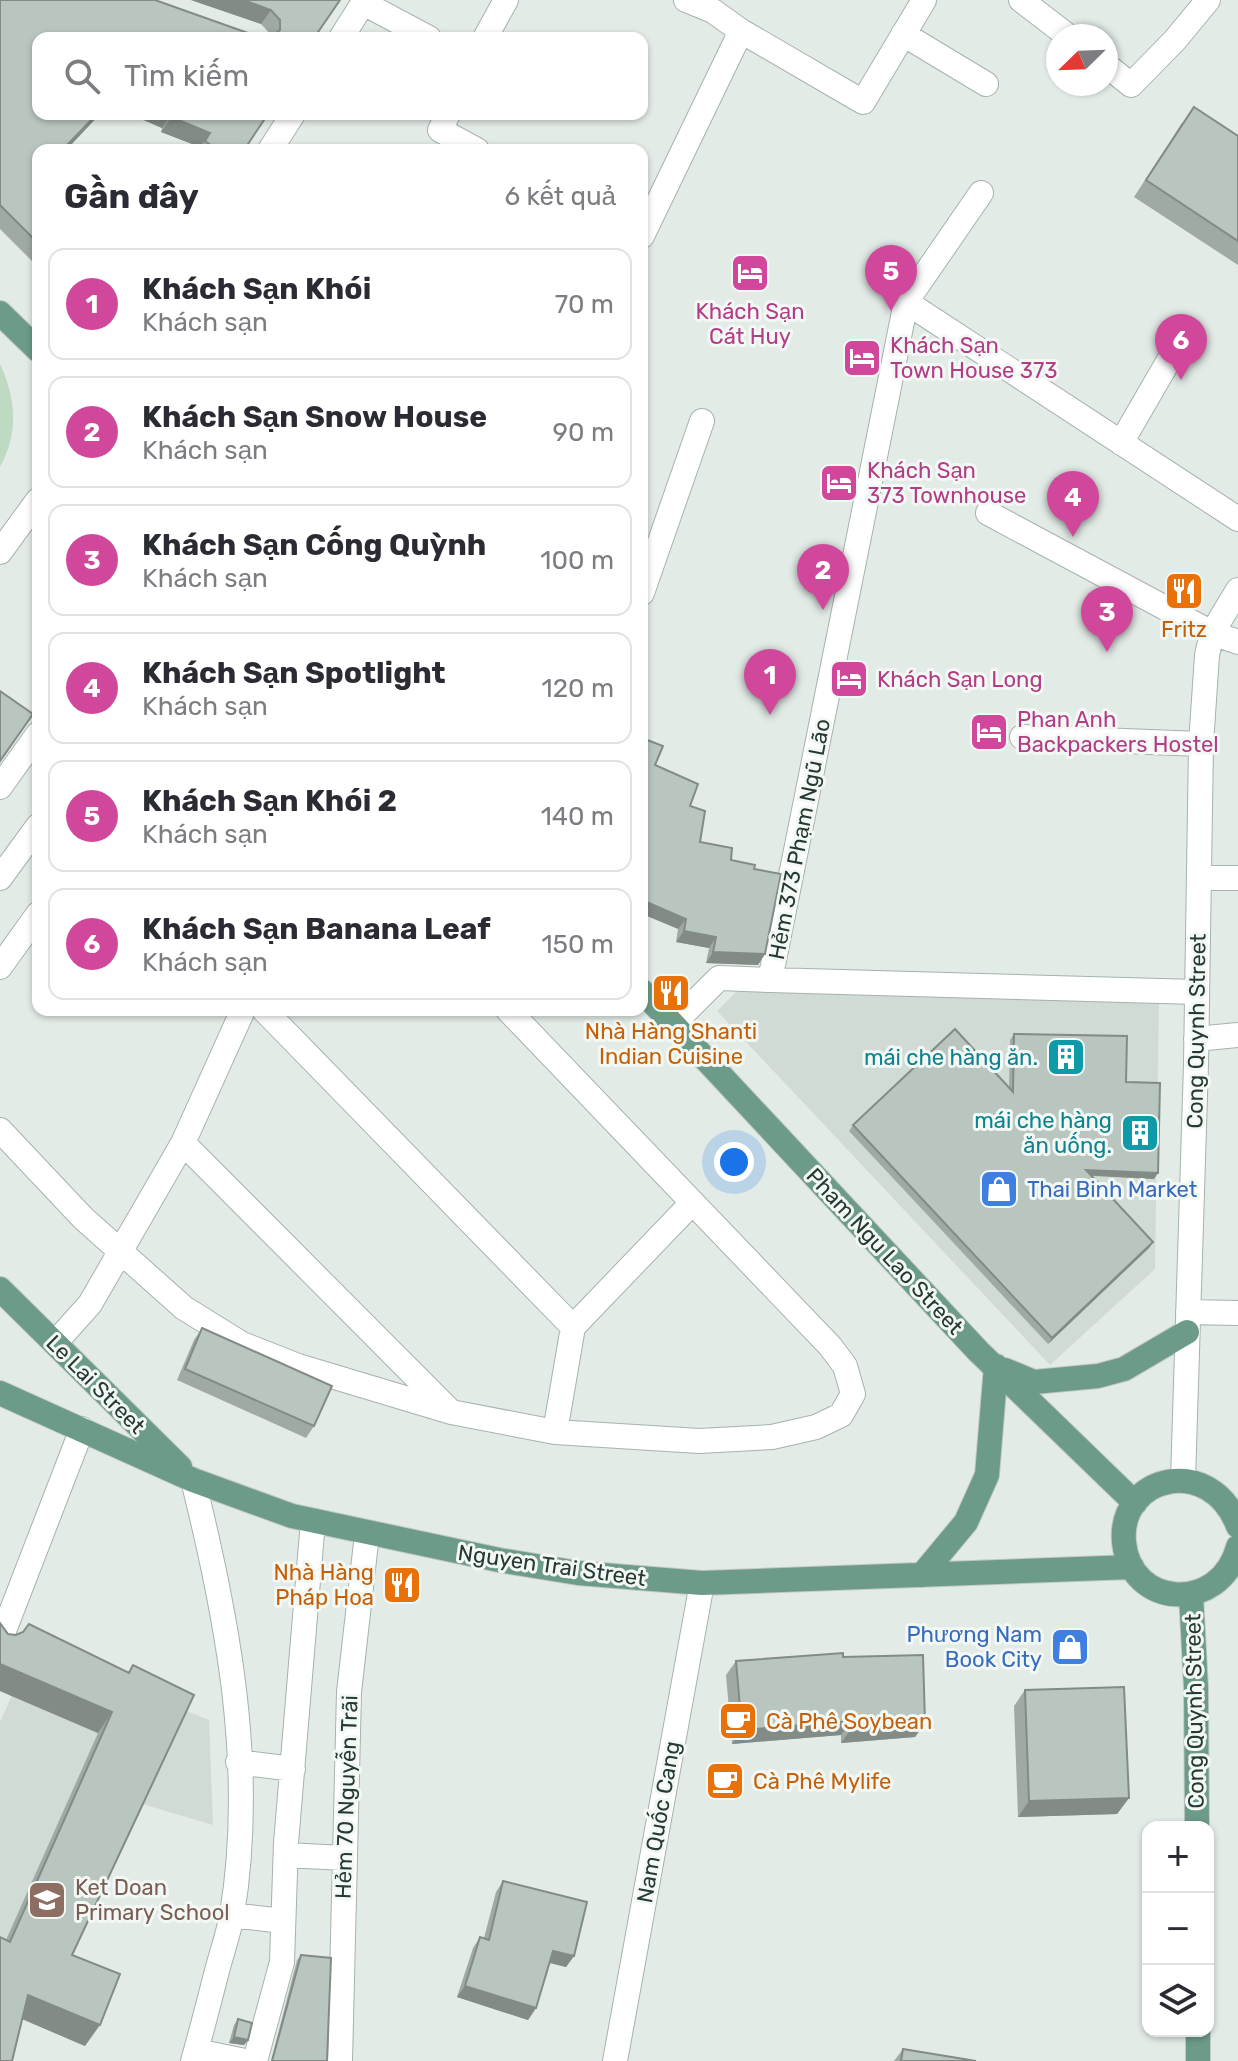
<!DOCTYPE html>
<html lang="vi">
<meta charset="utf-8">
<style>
body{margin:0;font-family:Rubik,sans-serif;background:#f7f7f7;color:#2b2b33}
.controls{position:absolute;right:24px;bottom:24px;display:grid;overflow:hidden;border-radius:16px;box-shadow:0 2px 6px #0004}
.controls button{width:72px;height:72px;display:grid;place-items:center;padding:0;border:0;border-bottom:2px solid #e1e1e2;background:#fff;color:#2b2b33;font:40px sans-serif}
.compass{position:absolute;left:1046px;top:24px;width:72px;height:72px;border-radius:50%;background:#fff;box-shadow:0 2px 6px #0004;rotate:247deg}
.you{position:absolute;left:734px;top:1162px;width:28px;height:28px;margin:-20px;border:6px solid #fff;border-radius:50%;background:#1a73e8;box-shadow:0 0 0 12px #1a73e833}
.badge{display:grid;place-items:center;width:52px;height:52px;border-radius:50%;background:#0f766e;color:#fff;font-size:26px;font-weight:700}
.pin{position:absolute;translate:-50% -66px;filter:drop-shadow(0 2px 4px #0008)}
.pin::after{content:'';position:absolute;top:42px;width:28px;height:24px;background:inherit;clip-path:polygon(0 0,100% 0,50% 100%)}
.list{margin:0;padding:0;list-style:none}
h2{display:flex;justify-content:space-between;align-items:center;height:104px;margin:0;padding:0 32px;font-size:34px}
h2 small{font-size:26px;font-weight:400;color:#7c7c81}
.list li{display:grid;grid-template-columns:52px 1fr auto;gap:24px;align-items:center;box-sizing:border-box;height:112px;margin:0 16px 16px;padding:0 16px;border:2px solid #e1e1e2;border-radius:16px}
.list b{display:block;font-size:30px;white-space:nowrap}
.list p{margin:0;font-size:26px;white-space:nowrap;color:#7c7c81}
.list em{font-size:26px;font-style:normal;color:#7c7c81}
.icon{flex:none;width:44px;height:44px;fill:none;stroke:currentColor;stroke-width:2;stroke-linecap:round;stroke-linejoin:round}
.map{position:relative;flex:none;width:1238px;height:2061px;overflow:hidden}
.search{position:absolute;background:#fff;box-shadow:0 2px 6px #0004;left:32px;top:32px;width:616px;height:88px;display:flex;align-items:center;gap:20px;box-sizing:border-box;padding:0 28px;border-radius:16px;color:#7c7c81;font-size:30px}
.panel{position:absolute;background:#fff;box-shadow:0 2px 6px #0004;left:32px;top:144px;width:616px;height:872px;border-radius:16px}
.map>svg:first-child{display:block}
.built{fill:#d1dbd5}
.green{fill:#bfdac2}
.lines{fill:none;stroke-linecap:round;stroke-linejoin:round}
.minor-casing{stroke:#a6b2ad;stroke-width:26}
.major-casing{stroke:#c2c8c6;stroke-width:26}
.minor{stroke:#fff;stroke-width:24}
.major{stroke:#6d9b89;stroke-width:24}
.wall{fill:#9faaa4}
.shaded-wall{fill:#828b86}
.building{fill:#b9c6bf;stroke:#828b86;stroke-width:2}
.labels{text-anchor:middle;stroke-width:6;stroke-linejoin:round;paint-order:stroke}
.hotel-label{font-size:22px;fill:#b23c85;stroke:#f3f8f5;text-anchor:start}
.food-label{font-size:22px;fill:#c56008;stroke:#f3f8f5}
.street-label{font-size:22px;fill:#253a32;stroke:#f3f8f5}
.culture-label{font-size:22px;fill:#0d838f;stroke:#f3f8f5;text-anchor:end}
.shop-label{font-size:22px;fill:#366cbe;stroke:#f3f8f5;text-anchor:start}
.education-label{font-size:22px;fill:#785e54;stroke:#f3f8f5;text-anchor:start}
</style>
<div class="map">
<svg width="1238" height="2061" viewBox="0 0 1238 2061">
<rect width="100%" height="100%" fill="#e3ebe7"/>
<path class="built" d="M 743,985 L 1159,998 L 1155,1269 L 1050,1365 L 717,1011 Z
M 33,1649 L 209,1720 L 213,1825 L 139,1803 L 58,1975 L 85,2046 L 14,2016 L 0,2061 L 0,1722 Z"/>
<path class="green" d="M 0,364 C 16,399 19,432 0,467 Z"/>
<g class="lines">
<defs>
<path id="minor" d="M 1021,0 L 1068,36
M 363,3 L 429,38
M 741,31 L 863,102 L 924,0
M 903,34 L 986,84
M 341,38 L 365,0
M 485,38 L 506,0
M 1106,65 L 1131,85 L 1175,40 L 1208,0
M 448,114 L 440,130 L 477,150
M 270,150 L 293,114
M 642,236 L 741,31 L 713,11 L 686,0
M 906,302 L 1238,519
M 1121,443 L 1187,329
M 988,513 L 1212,633 L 1238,642
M 0,552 L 38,500
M 642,593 L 702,421
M 1022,737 L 1201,744
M 0,787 L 38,734
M 0,878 L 38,826
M 1199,878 L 1238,878
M 0,967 L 38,914
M 770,980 L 1197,992
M 264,1010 L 573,1327
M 673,1024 L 719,978 L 770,980 L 906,302 L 981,193
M 1196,1039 L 1238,1035
M 0,1130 L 83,1218 L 184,1308 L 242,1344 L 298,1366 L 448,1411
M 183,1143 L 451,1412 L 555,1432 L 699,1441 L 772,1437 L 816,1427 L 841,1415 L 853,1394 L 845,1366 L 830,1346 L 508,1010
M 1188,1312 L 1238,1313
M 55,1343 L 90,1304 L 183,1143 L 243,1010
M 555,1432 L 573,1327 L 692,1203
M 1183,1480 L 1196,1064 L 1201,744 L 1207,655 L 1212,633 L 1238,590
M 0,1641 L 82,1429
M 238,1762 L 293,1769
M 286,1855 L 344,1858
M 232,1915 L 283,1921
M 196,2051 L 245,2061
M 193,2061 C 202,2030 210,1998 218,1967 C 223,1949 229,1932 232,1914 C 256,1769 228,1620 193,1480
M 255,2061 L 282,1962 L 286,1843 L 313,1521
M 340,2061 L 349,1692 L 367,1534
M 615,2061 L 702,1583"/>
<path id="major" d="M 0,313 L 38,350
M 642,991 L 978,1351 L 1135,1503
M 0,1289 L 180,1467
M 1005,1370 L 1034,1382 L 1098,1376 L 1124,1369 L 1187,1332
M 0,1393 L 193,1480 L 292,1516 L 499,1560 L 578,1573 L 702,1583 L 1132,1567
M 1238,1526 C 1210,1453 1118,1476 1124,1542 C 1130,1608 1220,1614 1238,1547
M 922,1575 L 966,1522 L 987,1475 L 996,1366
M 1191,1595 L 1196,1688 L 1197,1827
M 1198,2031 L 1198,2061"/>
</defs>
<use href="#minor" class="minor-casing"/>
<use href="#major" class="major-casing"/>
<use href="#minor" class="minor"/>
<use href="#major" class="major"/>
</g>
<path class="wall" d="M 0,0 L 38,114 L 100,114 L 70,146 L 38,150 L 38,267 L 0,229 Z
M 191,0 L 340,0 L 270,38 L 271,35 L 261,24 Z
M 130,114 L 268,114 L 244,150 L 198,150 L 200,147 L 161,132 L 162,128 Z
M 1182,123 L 1238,136 L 1238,265 L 1134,197 Z
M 655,765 L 690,806 L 700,842 L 731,860 L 754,869 L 765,954 L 758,965 L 706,963 L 709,948 L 676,942 L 678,929 Z
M 1014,1034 L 1126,1082 L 1154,1179 L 1092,1176 L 1153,1242 L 1149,1248 L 1048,1344 L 849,1131 L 853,1125 L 1009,1088 L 1010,1040 Z
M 202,1328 L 314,1426 L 306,1438 L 177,1380 L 194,1340 Z
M 0,1623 L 8,1634 L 128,1672 L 133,1665 L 72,1955 L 85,2046 L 22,2019 L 6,1940 L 98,1733 L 0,1691 Z
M 843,1657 L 925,1723 L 915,1737 L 841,1743 L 841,1735 L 732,1744 L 726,1675 L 736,1661 Z
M 1025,1690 L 1129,1798 L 1117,1814 L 1018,1817 L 1014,1706 Z
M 503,1881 L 574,1956 L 566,1967 L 550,1963 L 536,2008 L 528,2020 L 457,1997 L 473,1948 L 480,1937 L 484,1938 L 496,1892 Z
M 301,1955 L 327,2061 L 271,2061 L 297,1960 Z
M 238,2019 L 248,2040 L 244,2045 L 229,2043 L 234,2025 Z
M 903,2049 L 976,2061 L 894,2061 Z"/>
<path class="shaded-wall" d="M 191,0 L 243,0 L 271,10 L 261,24 Z
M 97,114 L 100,114 L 66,150 L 68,144 Z
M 130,114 L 172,114 L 162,128 Z
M 171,117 L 210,133 L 200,147 L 161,132 Z
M 642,900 L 686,919 L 678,929 L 642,914 Z
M 684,931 L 716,937 L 709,948 L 676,942 Z
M 713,952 L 765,954 L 758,965 L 706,963 Z
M 1086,1170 L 1158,1173 L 1154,1179 L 1082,1175 Z
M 1153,1242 L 1149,1248 L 1048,1344 L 1052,1338 Z
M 0,1664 L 112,1712 L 98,1733 L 0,1691 Z
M 851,1721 L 841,1735 L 732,1744 L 742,1730 Z
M 925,1723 L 915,1737 L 841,1743 L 851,1729 Z
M 1129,1798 L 1117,1814 L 1018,1817 L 1029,1801 Z
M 553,1951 L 574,1956 L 566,1967 L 546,1962 Z
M 465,1986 L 536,2008 L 528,2020 L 457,1997 Z
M 28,1995 L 100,2025 L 85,2046 L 13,2015 Z
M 234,2037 L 248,2040 L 244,2045 L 229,2043 Z"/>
<path class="building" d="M 0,0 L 155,0 L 262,38 L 38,38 L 38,114 L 97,114 L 68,144 L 74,150 L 38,150 L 38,243 L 0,205 Z
M 243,0 L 340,0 L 314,38 L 270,38 L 280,30 L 280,20 L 271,10 Z
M 1194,107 L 1238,136 L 1238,241 L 1146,180 Z
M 172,114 L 268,114 L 244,150 L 218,150 L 205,141 L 210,133 L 171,117 Z
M 0,691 L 33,714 L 0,761 Z
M 642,738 L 663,746 L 655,765 L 698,784 L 690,806 L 705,811 L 700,842 L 732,848 L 731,860 L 755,865 L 754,869 L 781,874 L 765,954 L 713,952 L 716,937 L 684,931 L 686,919 L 642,900 Z
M 955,1029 L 1013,1092 L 1014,1034 L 1127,1036 L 1126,1082 L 1160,1083 L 1158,1173 L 1086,1170 L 1153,1242 L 1052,1338 L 853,1125 Z
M 202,1328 L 332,1386 L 314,1426 L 185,1369 Z
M 0,1623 L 8,1634 L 16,1635 L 23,1632 L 29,1624 L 129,1673 L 133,1665 L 194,1695 L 72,1955 L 120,1974 L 100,2025 L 28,1995 L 12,2061 L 0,2061 L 0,1937 L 10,1942 L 112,1712 L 0,1664 Z
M 843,1653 L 843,1657 L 923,1655 L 925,1723 L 851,1729 L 851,1721 L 742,1730 L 736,1661 Z
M 1124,1687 L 1129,1798 L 1029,1801 L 1025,1690 Z
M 503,1881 L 587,1902 L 574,1956 L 553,1951 L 536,2008 L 465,1986 L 480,1937 L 489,1940 Z
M 301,1955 L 331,1958 L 327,2061 L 272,2061 Z
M 238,2019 L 252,2023 L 248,2040 L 234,2037 Z
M 903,2049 L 976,2061 L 901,2061 Z"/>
<defs>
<symbol id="hotel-square" viewBox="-11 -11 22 22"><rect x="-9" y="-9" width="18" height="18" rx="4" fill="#d1479c" stroke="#f3f8f5"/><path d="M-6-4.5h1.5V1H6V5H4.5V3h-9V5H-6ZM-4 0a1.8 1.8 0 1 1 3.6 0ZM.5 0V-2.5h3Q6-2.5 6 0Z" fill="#fff"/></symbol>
<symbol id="restaurant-square" viewBox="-11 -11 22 22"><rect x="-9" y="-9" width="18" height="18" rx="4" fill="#e8710a" stroke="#f3f8f5"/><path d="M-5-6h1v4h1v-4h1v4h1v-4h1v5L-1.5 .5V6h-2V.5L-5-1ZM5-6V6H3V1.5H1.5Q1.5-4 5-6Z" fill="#fff"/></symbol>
<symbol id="building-square" viewBox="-11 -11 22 22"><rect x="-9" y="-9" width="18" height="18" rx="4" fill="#0f9aa8" stroke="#f3f8f5"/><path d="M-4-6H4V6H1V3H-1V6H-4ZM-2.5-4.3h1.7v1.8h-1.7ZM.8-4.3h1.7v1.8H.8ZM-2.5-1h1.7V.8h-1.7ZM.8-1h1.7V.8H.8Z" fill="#fff"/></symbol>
<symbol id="shop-square" viewBox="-11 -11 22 22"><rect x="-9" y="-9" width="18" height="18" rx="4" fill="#3f7fe0" stroke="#f3f8f5"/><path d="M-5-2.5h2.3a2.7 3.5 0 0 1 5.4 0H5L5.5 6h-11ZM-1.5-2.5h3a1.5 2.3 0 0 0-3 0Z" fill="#fff"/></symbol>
<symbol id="cafe-square" viewBox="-11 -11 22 22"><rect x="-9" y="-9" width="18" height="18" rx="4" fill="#e8710a" stroke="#f3f8f5"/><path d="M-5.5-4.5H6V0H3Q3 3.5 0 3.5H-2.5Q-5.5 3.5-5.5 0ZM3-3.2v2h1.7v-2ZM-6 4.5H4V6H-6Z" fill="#fff"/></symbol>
<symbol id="school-square" viewBox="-11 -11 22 22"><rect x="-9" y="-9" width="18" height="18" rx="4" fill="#8d6e63" stroke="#f3f8f5"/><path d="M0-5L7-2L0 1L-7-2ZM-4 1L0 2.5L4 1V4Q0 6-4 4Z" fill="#fff"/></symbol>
</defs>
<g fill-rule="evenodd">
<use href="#hotel-square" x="728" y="251" width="44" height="44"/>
<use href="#hotel-square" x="840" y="336" width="44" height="44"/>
<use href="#hotel-square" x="817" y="461" width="44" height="44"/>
<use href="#restaurant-square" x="1162" y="569" width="44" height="44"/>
<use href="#hotel-square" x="827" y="657" width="44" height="44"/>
<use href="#hotel-square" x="967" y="710" width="44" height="44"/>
<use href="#restaurant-square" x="649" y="971" width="44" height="44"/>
<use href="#building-square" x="1044" y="1035" width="44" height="44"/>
<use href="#building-square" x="1118" y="1111" width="44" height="44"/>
<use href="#shop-square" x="977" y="1167" width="44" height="44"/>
<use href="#restaurant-square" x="380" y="1563" width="44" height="44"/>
<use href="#shop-square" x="1048" y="1625" width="44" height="44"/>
<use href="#cafe-square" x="716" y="1699" width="44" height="44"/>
<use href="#cafe-square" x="703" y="1759" width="44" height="44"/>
<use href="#school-square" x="25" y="1878" width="44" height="44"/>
</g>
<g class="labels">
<g class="hotel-label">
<text x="750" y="319" text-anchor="middle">Khách Sạn<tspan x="750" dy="25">Cát Huy</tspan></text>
<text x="890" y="353">Khách Sạn<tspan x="890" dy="25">Town House 373</tspan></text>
<text x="867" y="478">Khách Sạn<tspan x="867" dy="25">373 Townhouse</tspan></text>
<text x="877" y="687">Khách Sạn Long</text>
<text x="1017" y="727">Phan Anh<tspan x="1017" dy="25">Backpackers Hostel</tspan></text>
</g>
<g class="food-label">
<text x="1184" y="637">Fritz</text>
<text x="671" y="1039">Nhà Hàng Shanti<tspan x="671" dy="25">Indian Cuisine</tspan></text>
<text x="374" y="1580" text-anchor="end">Nhà Hàng<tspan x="374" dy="25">Pháp Hoa</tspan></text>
<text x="766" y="1729" text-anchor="start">Cà Phê Soybean</text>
<text x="753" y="1789" text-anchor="start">Cà Phê Mylife</text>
</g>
<g class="street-label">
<text transform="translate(799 839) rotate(-79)" y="8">Hẻm 373 Phạm Ngũ Lão</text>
<text transform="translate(1196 1031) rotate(-89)" y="8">Cong Quynh Street</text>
<text transform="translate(885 1251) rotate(47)" y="8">Pham Ngu Lao Street</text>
<text transform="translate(96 1384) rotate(45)" y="8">Le Lai Street</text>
<text transform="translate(552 1565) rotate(8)" y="8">Nguyen Trai Street</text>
<text transform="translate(1194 1711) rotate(-91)" y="8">Cong Quynh Street</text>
<text transform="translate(346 1797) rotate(-88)" y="8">Hẻm 70 Nguyễn Trãi</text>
<text transform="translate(658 1822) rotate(-80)" y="8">Nam Quốc Cang</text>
</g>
<g class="culture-label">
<text x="1038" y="1065">mái che hàng ăn.</text>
<text x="1112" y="1128">mái che hàng<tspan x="1112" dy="25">ăn uống.</tspan></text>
</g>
<g class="shop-label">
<text x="1027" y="1197">Thai Binh Market</text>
<text x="1042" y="1642" text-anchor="end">Phương Nam<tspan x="1042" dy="25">Book City</tspan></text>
</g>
<g class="education-label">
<text x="75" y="1895">Ket Doan<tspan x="75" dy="25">Primary School</tspan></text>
</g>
</g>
</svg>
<div class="controls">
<button>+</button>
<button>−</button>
<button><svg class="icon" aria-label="layers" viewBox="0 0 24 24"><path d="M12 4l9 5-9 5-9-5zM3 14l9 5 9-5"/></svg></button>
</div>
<svg class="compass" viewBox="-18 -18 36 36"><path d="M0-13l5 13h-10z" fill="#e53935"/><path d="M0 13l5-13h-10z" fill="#7c7c81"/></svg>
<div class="you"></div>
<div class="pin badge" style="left:770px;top:715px;background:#d1479c">1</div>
<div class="pin badge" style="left:823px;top:610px;background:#d1479c">2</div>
<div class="pin badge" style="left:1107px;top:652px;background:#d1479c">3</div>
<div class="pin badge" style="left:1073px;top:537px;background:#d1479c">4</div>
<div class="pin badge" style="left:891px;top:311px;background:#d1479c">5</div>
<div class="pin badge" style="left:1181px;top:380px;background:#d1479c">6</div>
<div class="search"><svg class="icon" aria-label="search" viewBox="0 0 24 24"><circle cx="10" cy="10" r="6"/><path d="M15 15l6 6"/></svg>Tìm kiếm</div>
<section class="panel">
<h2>Gần đây<small>6 kết quả</small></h2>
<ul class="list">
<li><span class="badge" style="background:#d1479c">1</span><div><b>Khách Sạn Khói</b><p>Khách sạn</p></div><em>70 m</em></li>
<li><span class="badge" style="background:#d1479c">2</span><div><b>Khách Sạn Snow House</b><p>Khách sạn</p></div><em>90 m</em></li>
<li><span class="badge" style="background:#d1479c">3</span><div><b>Khách Sạn Cống Quỳnh</b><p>Khách sạn</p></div><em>100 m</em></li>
<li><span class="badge" style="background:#d1479c">4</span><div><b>Khách Sạn Spotlight</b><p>Khách sạn</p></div><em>120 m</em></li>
<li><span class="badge" style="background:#d1479c">5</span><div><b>Khách Sạn Khói 2</b><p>Khách sạn</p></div><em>140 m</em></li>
<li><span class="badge" style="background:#d1479c">6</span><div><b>Khách Sạn Banana Leaf</b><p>Khách sạn</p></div><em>150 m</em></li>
</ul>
</section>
</div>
